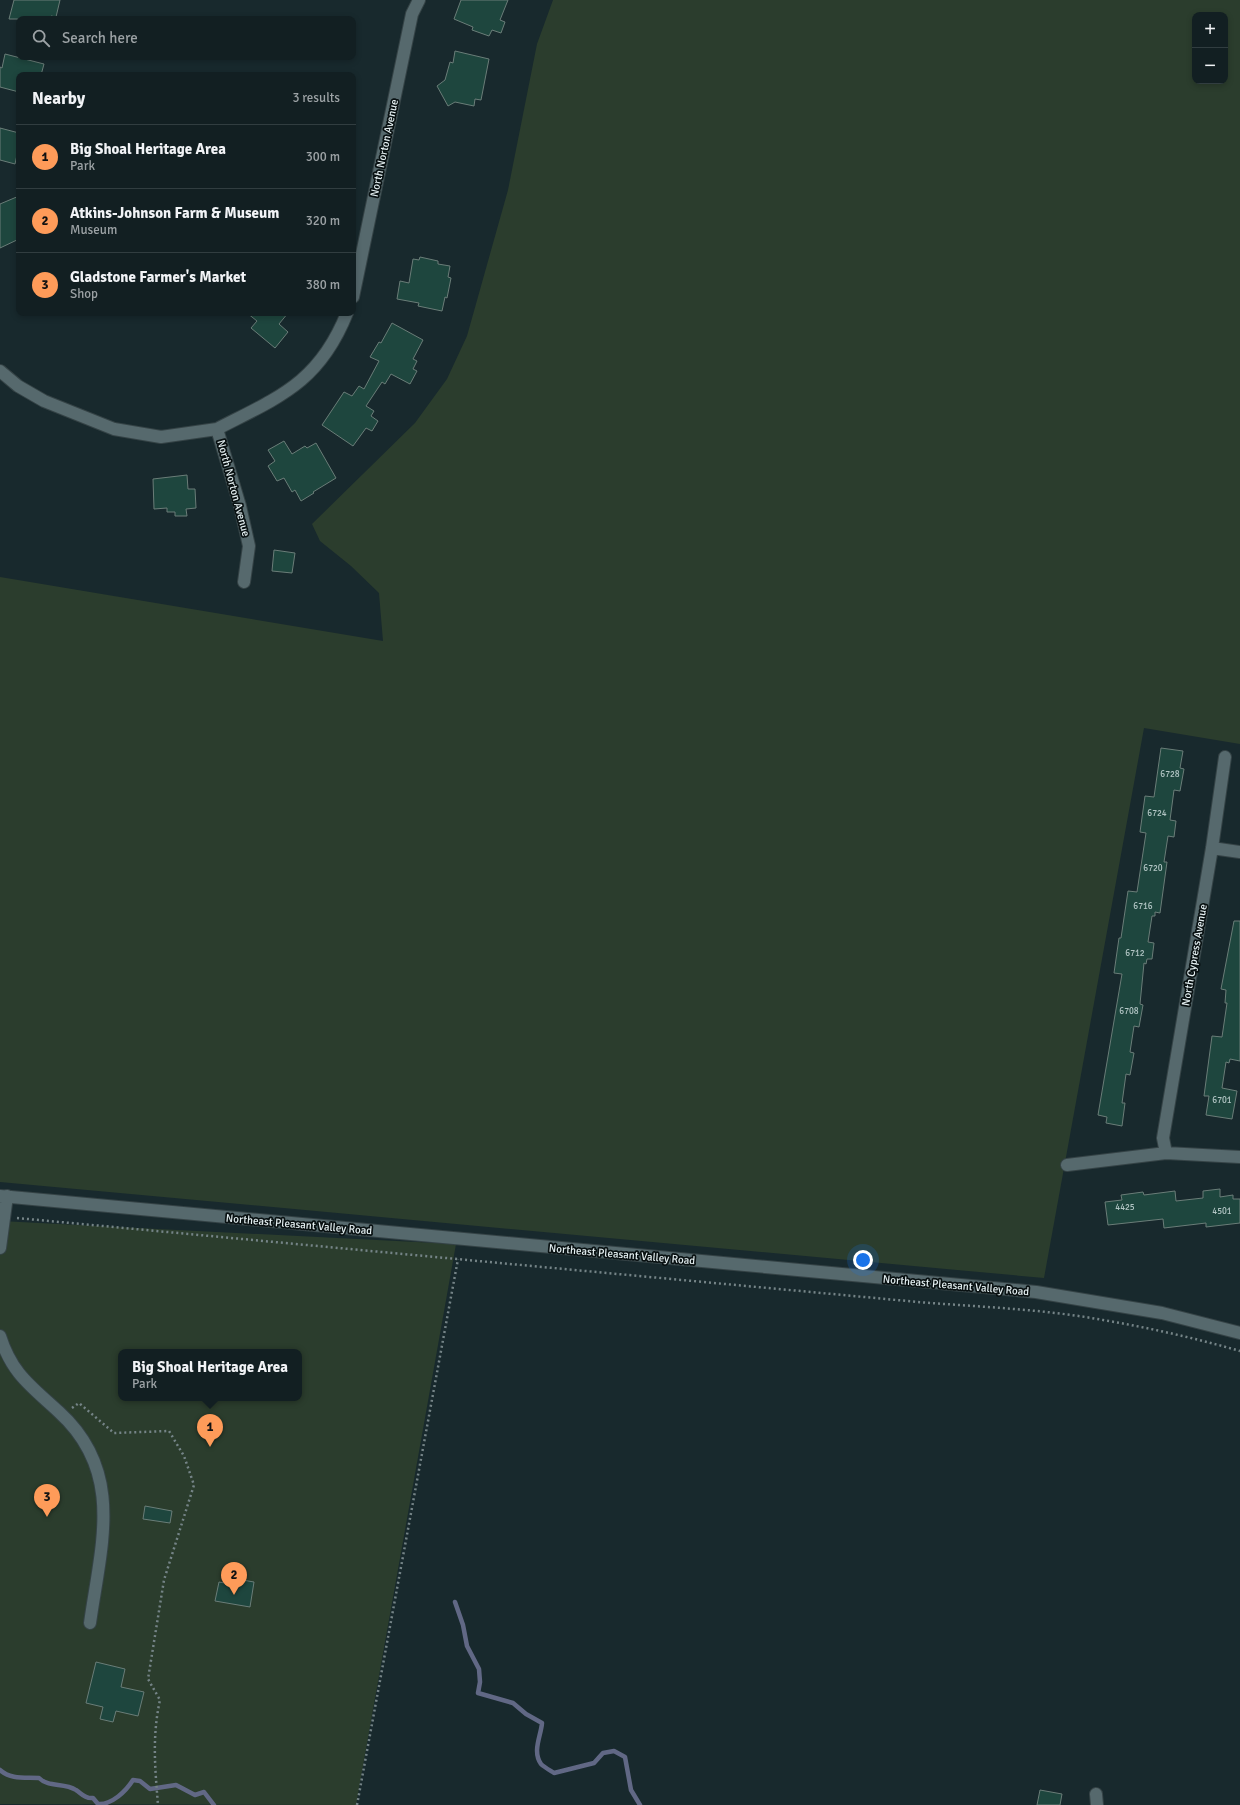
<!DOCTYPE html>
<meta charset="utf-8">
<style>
body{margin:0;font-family:Signika,sans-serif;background:#1f2c2f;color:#f1f3f6}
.controls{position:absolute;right:12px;top:12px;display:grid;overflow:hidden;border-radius:8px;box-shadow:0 2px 6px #0003}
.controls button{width:36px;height:36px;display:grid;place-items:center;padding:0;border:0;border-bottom:1px solid #313d40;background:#121f22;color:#f1f3f6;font:20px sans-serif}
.you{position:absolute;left:863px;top:1260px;width:14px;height:14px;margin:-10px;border:3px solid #fff;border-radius:50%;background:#1a73e8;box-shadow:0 0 0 6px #1a73e833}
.badge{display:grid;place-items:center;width:26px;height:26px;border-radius:50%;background:#fe9b59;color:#111;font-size:13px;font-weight:700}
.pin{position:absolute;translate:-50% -33px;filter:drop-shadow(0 1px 2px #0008)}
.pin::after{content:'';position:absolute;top:21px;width:14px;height:12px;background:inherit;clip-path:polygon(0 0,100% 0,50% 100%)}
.popup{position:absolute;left:118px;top:1349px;width:184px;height:52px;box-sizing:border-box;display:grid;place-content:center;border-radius:8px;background:#121f22;filter:drop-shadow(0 1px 3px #0005);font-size:13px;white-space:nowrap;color:#9ca2a5}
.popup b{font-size:15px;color:#f1f3f6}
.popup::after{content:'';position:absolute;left:50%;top:100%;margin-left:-8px;border:8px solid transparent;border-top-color:#121f22}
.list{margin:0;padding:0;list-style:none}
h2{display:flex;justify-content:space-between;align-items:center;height:52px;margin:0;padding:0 16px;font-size:17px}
h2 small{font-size:13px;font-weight:400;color:#9ca2a5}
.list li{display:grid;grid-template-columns:26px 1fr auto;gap:12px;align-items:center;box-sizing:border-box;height:64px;padding:0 16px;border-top:1px solid #313d40}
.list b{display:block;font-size:15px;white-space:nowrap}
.list p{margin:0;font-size:13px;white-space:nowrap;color:#9ca2a5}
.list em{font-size:13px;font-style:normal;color:#9ca2a5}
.icon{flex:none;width:22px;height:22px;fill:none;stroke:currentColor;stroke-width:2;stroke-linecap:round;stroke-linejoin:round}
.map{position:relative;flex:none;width:1240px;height:1805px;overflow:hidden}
.search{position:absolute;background:#121f22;box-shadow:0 2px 6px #0003;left:16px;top:16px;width:340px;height:44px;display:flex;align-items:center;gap:10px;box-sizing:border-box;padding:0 14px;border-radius:8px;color:#9ca2a5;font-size:15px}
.panel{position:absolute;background:#121f22;box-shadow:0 2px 6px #0003;left:16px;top:72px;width:340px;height:244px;border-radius:8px}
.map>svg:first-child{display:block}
.green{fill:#2b3d2d;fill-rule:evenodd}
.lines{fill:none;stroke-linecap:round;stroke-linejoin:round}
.stream{stroke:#616885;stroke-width:4.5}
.building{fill:#1e463e;stroke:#6a7d78}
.minor-casing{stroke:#354346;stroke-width:14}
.path{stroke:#758487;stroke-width:2.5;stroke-dasharray:2 3;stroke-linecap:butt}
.minor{stroke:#56696d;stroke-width:12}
.labels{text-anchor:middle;stroke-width:3.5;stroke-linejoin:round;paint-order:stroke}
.number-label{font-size:9px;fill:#b3c6c5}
.street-label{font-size:11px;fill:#e5f0f2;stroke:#091112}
</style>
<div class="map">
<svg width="1240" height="1805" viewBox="0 0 1240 1805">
<rect width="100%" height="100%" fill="#18292d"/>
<path class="green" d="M 553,0 L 1240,0 L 1240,744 L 1144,728 L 1044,1278 L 0,1182 L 0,577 L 383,641 L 379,593 L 351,566 L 320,541 L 312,524 L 415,423 L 447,379 L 467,336 L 508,190 L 537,44 ZM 1195,15 L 1225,15 L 1225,81 L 1195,81 Z
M 0,1221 L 456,1244 L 356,1805 L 0,1804 ZM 121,1352 L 299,1352 L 299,1398 L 121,1398 Z"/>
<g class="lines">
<path class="stream" d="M 455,1602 L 463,1625 L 467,1646 L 479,1669 L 480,1682 L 478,1693 L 513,1703 L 526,1714 L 542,1723 C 541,1736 532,1751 541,1764 C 544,1767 551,1771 554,1773 L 594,1763 L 603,1753 L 614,1751 L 625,1757 L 631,1790 L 640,1805
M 0,1770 C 11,1780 26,1777 39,1778 C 49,1788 64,1782 76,1790 C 81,1793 85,1799 93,1798 L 98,1804 C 112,1805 126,1791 133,1780 L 140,1781 L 150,1789 L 176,1785 L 195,1795 L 204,1792 L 214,1805"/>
</g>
<path class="building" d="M 14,0 L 60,0 L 56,17 L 51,16 L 51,19 L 9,19 Z
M 461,0 L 508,0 L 500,20 L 505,22 L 501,33 L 492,30 L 489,36 L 472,30 L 473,27 L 454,19 Z
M 455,51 L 489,59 L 481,100 L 475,99 L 474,106 L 455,102 L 448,106 L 437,86 L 445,80 L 450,62 L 453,63 Z
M 5,54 L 44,64 L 41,75 L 19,75 L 19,92 L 0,87 L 0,67 L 2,68 Z
M 0,128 L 19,133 L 19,155 L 17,155 L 15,164 L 0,160 Z
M 19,196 L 19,239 L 0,248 L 0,204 Z
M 420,257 L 438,261 L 438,264 L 450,266 L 448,277 L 451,278 L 447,298 L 445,297 L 442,311 L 418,306 L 419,303 L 397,299 L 400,281 L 409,283 L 413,259 L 419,260 Z
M 247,313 L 288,313 L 279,324 L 288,332 L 275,348 L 251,328 L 257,321 Z
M 392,323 L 423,340 L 413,359 L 417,361 L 413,369 L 417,371 L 410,384 L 391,374 L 385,384 L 382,382 L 366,406 L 374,411 L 371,416 L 378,421 L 372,431 L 366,428 L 353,446 L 322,425 L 344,392 L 352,396 L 359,386 L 364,389 L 379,361 L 370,357 L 379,342 L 381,343 Z
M 284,441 L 292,454 L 305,446 L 307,448 L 316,443 L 336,478 L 313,492 L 314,493 L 301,501 L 295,490 L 292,492 L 284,478 L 277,481 L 268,466 L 275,461 L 268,450 Z
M 187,475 L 188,489 L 195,489 L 196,508 L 186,509 L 187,516 L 175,516 L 175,512 L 167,512 L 167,508 L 154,509 L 153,479 Z
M 274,550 L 295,553 L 292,573 L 272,571 Z
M 1161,748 L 1183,751 L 1180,768 L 1184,769 L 1180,791 L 1174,790 L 1170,820 L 1176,821 L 1174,837 L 1168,836 L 1164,862 L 1167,862 L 1160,913 L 1155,912 L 1155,916 L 1152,916 L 1148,942 L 1154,943 L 1152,959 L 1147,959 L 1146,964 L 1144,963 L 1140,1004 L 1143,1005 L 1139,1027 L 1134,1026 L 1130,1052 L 1134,1053 L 1130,1075 L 1126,1074 L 1122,1103 L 1125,1103 L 1122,1126 L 1106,1123 L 1107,1117 L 1098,1115 L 1122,974 L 1114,973 L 1119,938 L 1121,938 L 1128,891 L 1137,892 L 1146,833 L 1140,832 L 1145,796 L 1154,797 Z
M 1234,921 L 1240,921 L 1240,1061 L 1230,1059 L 1229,1063 L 1226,1062 L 1222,1088 L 1237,1091 L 1232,1119 L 1206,1115 L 1209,1096 L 1204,1096 L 1212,1036 L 1222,1037 L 1227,1003 L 1225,1003 L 1226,990 L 1221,989 Z
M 1220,1189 L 1220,1197 L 1233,1195 L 1233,1199 L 1240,1199 L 1240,1223 L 1206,1227 L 1206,1223 L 1164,1228 L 1163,1219 L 1108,1225 L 1105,1202 L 1122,1200 L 1121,1195 L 1143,1192 L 1144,1195 L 1175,1191 L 1176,1201 L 1203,1198 L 1203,1191 Z
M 145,1506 L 172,1511 L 170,1523 L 143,1519 Z
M 231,1578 L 254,1582 L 250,1607 L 215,1601 L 219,1582 L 230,1584 Z
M 96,1662 L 125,1669 L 121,1687 L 144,1692 L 138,1716 L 116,1711 L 113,1722 L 100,1719 L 103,1707 L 86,1703 Z
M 1040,1790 L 1062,1794 L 1060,1805 L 1037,1805 Z"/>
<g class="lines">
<defs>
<path id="minor" d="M 353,297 L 412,14 L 419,0
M 0,371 L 18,386 L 44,401 L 114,429 L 161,437 L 217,429
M 244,582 L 249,546 L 240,506 L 217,429 C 279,397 319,383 347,313
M 1212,848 L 1240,852
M 1166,1153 L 1163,1138 L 1212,848 L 1225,757
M 1067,1165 L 1166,1153 L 1240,1157
M 0,1196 L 1036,1292 L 1162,1313 L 1240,1333
M 0,1248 L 7,1196
M 0,1336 C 12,1374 31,1386 59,1412 C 125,1472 101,1545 90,1623
M 1096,1794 L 1097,1805"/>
</defs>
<use href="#minor" class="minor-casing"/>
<path class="path" d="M 17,1218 L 918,1302 C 980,1307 1043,1309 1103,1320 C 1150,1328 1195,1338 1240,1351
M 72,1408 L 79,1403 L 114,1433 L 169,1431 L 184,1456 L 194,1485 L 164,1580 L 148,1679 L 160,1700 C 152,1736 155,1768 158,1805
M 357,1805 L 458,1259"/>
<use href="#minor" class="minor"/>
</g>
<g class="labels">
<g class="number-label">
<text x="1170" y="777">6728</text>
<text x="1157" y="816">6724</text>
<text x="1153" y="871">6720</text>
<text x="1143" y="909">6716</text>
<text x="1135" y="956">6712</text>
<text x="1129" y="1014">6708</text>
<text x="1222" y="1103">6701</text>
<text x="1125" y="1210">4425</text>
<text x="1222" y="1214">4501</text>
</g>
<g class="street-label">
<text transform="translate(384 148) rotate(-78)" y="4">North Norton Avenue</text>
<text transform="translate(234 488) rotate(75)" y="4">North Norton Avenue</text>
<text transform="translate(1194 955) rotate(-80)" y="4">North Cypress Avenue</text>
<text transform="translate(299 1224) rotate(5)" y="4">Northeast Pleasant Valley Road</text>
<text transform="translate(622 1254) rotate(5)" y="4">Northeast Pleasant Valley Road</text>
<text transform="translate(956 1285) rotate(5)" y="4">Northeast Pleasant Valley Road</text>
</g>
</g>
</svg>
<div class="controls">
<button>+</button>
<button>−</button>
</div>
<div class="you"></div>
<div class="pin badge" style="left:210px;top:1447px">1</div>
<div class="popup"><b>Big Shoal Heritage Area</b>Park</div>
<div class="pin badge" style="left:234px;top:1595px">2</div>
<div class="pin badge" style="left:47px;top:1517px">3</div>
<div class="search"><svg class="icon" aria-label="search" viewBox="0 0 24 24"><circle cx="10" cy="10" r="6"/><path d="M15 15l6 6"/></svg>Search here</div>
<section class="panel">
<h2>Nearby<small>3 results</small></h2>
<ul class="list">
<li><span class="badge">1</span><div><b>Big Shoal Heritage Area</b><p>Park</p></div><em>300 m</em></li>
<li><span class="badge">2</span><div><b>Atkins-Johnson Farm &amp; Museum</b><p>Museum</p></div><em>320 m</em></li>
<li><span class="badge">3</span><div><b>Gladstone Farmer's Market</b><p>Shop</p></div><em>380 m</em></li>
</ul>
</section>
</div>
